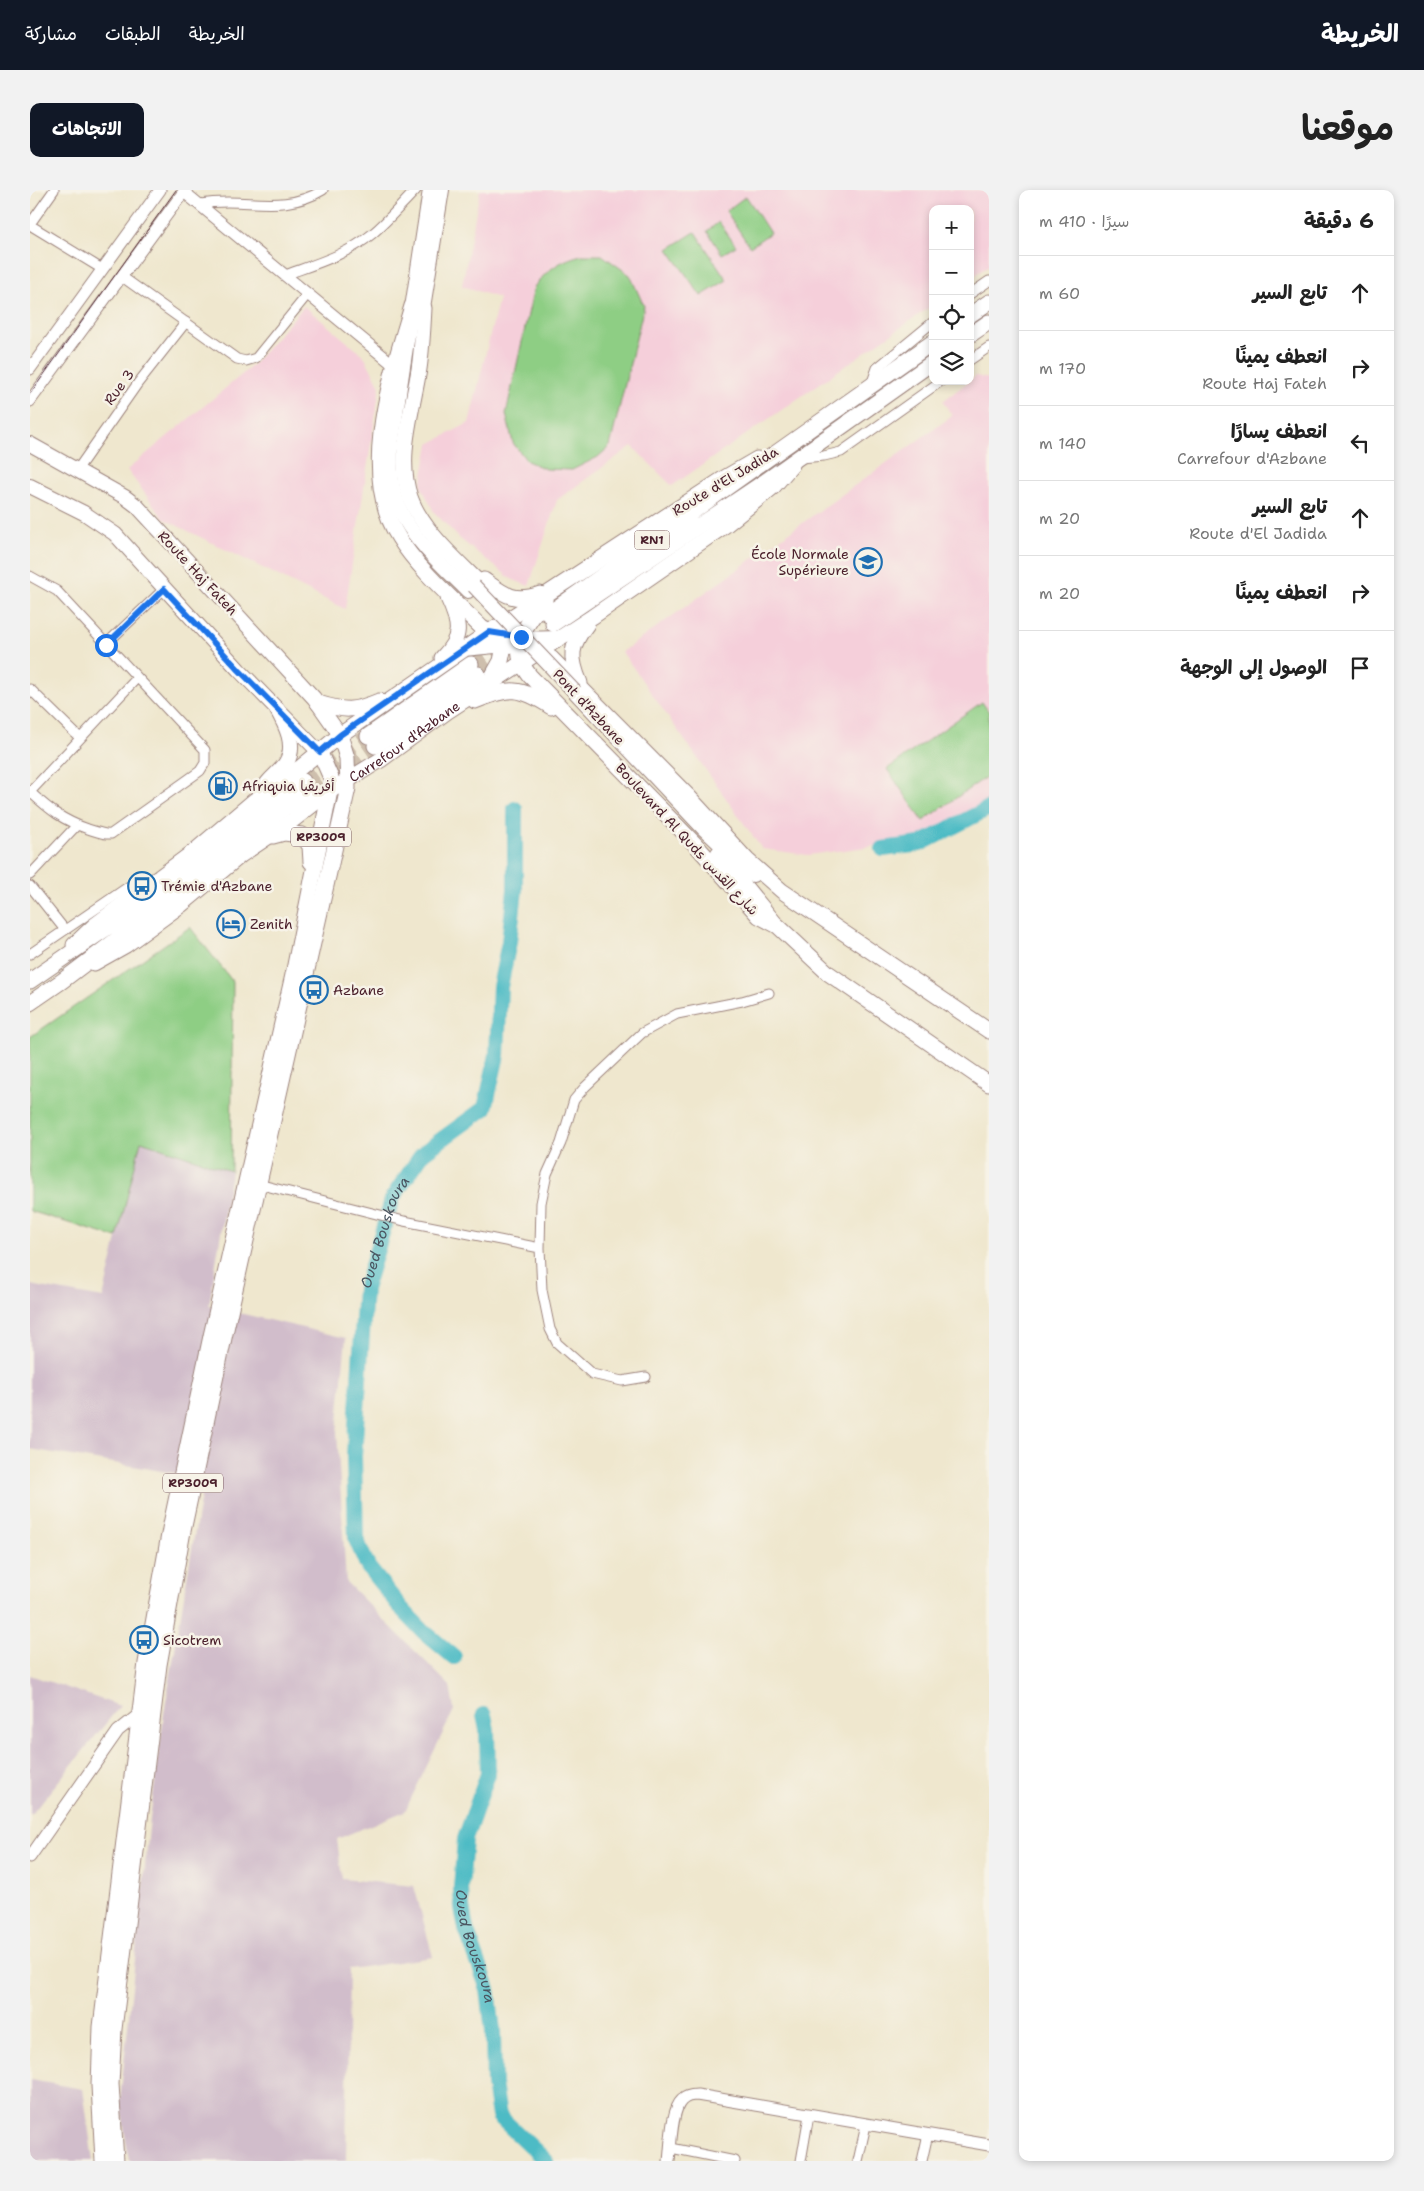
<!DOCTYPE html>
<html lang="ar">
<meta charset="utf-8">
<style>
body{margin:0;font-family:"Shantell Sans","Playpen Sans Arabic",sans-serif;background:#f2f2f2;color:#222;direction:rtl}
.controls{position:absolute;right:15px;top:15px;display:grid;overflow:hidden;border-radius:10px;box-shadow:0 2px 8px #0003}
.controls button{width:45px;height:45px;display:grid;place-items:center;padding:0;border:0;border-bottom:1px solid #e0e0e0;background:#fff;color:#222;font:25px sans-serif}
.stop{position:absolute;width:15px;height:15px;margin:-11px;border:4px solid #1a73e8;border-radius:50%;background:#fff}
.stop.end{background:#1a73e8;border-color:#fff;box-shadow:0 1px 5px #0008}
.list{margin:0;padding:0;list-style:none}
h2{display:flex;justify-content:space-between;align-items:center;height:65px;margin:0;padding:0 20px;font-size:21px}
h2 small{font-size:16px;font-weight:400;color:#767676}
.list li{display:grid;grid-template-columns:32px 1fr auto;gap:15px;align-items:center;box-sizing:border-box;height:75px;padding:0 20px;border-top:1px solid #e0e0e0}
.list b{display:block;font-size:19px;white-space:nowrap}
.list p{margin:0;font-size:16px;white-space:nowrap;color:#767676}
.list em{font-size:16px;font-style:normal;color:#767676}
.icon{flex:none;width:28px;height:28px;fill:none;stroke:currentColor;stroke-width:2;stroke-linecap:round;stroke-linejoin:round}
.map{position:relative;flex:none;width:959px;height:1971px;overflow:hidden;direction:ltr;border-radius:10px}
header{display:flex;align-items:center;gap:30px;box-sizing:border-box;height:70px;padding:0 25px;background:#111827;color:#fff}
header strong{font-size:24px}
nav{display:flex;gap:28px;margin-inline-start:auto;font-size:18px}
.intro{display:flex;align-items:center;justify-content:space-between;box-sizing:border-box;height:120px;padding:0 30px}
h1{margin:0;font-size:35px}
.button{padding:12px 22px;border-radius:10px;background:#111827;color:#fff;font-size:18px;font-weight:700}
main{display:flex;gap:30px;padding:0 30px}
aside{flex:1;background:#fff;border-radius:10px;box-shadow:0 2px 8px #0003}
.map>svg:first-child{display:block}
.built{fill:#f5cfda}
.industrial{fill:#d1bdcb}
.green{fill:#8ece84;stroke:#6c7658}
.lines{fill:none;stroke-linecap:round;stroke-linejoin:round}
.river{stroke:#4dbbc5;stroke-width:16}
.trunk-tunnel{stroke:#cebfad;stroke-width:15;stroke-dasharray:15 8;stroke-linecap:butt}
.minor-casing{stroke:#9c837c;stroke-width:11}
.tertiary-casing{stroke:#9c837c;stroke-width:13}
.secondary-casing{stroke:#9c837c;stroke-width:16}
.primary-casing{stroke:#9c837c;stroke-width:17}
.trunk-casing{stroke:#9c837c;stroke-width:17}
.minor{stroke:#fff;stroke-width:9}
.tertiary{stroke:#fff;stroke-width:11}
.secondary{stroke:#fff;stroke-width:14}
.primary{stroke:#fff;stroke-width:15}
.trunk{stroke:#fff;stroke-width:15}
.tram{stroke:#4a1f2b;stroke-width:1}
.secondary-bridge-casing{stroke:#9c837c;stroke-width:16;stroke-linecap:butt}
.secondary-bridge{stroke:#fff;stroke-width:14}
.route{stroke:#1a73e8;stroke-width:6}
.labels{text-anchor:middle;stroke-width:5;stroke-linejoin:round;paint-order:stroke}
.shield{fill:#f7f3e8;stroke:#7e5f64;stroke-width:1}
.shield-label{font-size:12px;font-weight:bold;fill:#4a1f2b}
.street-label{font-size:14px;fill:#4a1f2b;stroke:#f7f3e8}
.poi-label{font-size:14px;fill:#4a1f2b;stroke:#f7f3e8;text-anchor:start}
.water-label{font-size:15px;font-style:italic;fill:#4b5661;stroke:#f7f3e8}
</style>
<header>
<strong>الخريطة</strong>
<nav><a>الخريطة</a><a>الطبقات</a><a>مشاركة</a></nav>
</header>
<div class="intro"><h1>موقعنا</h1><a class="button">الاتجاهات</a></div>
<main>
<aside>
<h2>6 دقيقة<small>سيرًا · 410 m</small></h2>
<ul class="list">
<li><svg class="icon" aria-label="ahead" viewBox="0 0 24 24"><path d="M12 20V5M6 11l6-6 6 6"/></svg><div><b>تابع السير</b></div><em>60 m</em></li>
<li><svg class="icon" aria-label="right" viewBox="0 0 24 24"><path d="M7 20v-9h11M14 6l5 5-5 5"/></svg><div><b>انعطف يمينًا</b><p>Route Haj Fateh</p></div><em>170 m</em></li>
<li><svg class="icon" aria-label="left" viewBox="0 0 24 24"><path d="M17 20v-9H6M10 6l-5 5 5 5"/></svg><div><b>انعطف يسارًا</b><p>Carrefour d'Azbane</p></div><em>140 m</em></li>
<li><svg class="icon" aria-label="ahead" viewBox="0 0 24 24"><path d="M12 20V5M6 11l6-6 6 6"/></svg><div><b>تابع السير</b><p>Route d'El Jadida</p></div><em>20 m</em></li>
<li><svg class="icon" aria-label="right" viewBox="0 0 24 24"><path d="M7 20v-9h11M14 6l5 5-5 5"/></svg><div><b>انعطف يمينًا</b></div><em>20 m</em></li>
<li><svg class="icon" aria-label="arrive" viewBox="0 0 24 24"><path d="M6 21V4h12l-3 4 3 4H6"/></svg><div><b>الوصول إلى الوجهة</b></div></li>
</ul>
</aside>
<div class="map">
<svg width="959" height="1971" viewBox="0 0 959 1971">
<rect width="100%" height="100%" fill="#f7f3e8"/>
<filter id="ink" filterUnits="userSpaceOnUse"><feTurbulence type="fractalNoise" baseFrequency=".02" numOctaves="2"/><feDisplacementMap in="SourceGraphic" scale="10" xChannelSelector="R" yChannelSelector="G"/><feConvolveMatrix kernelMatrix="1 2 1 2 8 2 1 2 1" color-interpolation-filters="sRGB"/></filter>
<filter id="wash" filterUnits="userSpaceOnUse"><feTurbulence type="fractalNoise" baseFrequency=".0096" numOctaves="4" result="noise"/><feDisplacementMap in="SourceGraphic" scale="20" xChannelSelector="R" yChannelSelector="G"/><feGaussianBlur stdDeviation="1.12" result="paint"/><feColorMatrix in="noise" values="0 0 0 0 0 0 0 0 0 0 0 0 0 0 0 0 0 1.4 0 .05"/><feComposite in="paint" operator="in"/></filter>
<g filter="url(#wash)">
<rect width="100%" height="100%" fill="#efe7ce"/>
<path class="built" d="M 450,0 L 959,0 L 959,75 L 940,89 L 940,19 L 903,19 L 903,115 L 642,296 L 602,256 L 527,310 L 499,396 L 481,389 L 430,349 L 404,322 L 391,296 L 399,254 L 439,233 L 469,108 L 432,96 Z
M 274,116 L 334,166 L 350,196 L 315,419 L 134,329 L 97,280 L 221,177 Z
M 946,186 L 959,189 L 959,615 L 895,649 L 778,665 L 732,659 L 592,462 L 922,226 L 913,211 Z"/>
<path class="industrial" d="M 110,951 L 201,981 L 179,1116 L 316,1148 L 307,1242 L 316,1392 L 420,1496 L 424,1520 L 375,1621 L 307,1649 L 312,1689 L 384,1696 L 403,1767 L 319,1779 L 316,1971 L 99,1971 L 90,1911 L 120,1629 L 134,1524 L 174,1288 L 0,1259 L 0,1095 L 73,1108 Z
M 0,1485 L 90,1516 L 0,1626 Z
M 0,1890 L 53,1899 L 63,1971 L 0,1971 Z"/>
<path class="green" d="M 716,6 L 740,43 L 720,57 L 696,21 Z
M 689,32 L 706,56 L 692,64 L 677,41 Z
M 665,42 L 697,90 L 671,106 L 638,59 Z
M 551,65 L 572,65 L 600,85 L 614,116 L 580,256 L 568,267 L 542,280 L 516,279 L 497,271 L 483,253 L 476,224 L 504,97 C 518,79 529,71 551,65 Z
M 952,512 L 959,522 L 959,585 L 893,631 L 857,579 Z
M 160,737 L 203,792 L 201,981 L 111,951 L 87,1048 L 0,1021 L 0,847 Z"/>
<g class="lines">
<g class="river">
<path d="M 853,659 L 890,654 L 959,618"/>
<path id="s1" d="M 424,1467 L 393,1441 L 371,1418 L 338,1377 L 326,1349 L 324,1266 L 335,1099 L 363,1007 L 393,963 L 455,918 L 467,865 L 470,797 L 479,752 L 485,700 L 485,619"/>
<path id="s2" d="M 454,1525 L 457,1540 L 458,1584 L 435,1649 L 431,1698 L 432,1717 L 436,1739 L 458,1799 L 463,1841 L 464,1894 L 469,1926 L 516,1971"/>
</g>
</g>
</g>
<g filter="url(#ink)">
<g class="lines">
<path class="trunk-tunnel" d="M 441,474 L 475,452
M 448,484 L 476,466
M 273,591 L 338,546
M 279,601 L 345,556"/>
<defs>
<path id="minor" d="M 171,14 C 214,6 252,25 293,0
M 0,34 L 24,0
M 0,35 L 72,79
M 255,85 C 285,74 317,65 342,44 C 358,31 371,15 386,0
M 91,86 L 207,169 L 216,171 L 226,168 L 277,105
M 940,104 L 959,91
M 940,170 L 959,157
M 841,195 L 847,178 L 903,132
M 771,268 L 794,266 L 811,262 L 911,191
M 47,280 L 108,193 L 156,132
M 0,386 L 27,401 L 175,560 L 175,573 L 170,581 L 81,644 C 73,645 65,641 58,639 C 32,630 20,620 0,602
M 75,455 L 134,399
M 0,499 L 50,548
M 0,602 L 107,488
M 0,685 L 47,635
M 0,696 L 35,740
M 0,764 L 111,688 L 125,691
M 228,994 L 374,1031 L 510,1058
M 616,1187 L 592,1191 L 562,1184 L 527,1153 L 520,1139 L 512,1100 L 510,1058 L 511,1013 L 517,984 L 531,953 L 544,910 L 555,897 L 612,843 L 647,824 L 712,811 L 739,803
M 641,1958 L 705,1971
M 771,1971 L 779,1925
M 828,1971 L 836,1935
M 892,1971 L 898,1944"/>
<path id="tertiary" d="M 154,2 L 365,176
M 0,179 L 130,0
M 0,211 L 155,0
M 0,1667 L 88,1541 L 113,1521
M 639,1971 C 641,1956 641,1920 652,1910 C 656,1906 662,1905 667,1905 L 959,1955"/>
<path id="secondary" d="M 400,0 L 362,249 C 352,324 390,353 438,401
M 391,130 L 412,0
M 0,254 L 95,307 L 107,316 L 284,508 L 310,545
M 0,296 L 54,323 L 85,344 L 209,480 L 290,563
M 545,502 L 674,639 L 723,685
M 688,663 L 747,735"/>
<g id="primary">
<path d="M 382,116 C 362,184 327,283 369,348 C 387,378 426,412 452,438 C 469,449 509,450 530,448"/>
<path d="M 394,118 C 393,138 392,159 389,179 C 383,219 366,267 380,307 C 393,344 434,376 460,404"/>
<path d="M 454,390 C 475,405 484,413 510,404"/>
<path d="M 515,411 C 495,435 477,458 500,486 L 665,654 L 729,726 L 748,736 L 798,783 L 959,894"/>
<path d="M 439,458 L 470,455 L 499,456"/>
<path d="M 412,468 C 433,447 430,434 418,408"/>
<path d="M 521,468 L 659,607 L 717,670 L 752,701 L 959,841"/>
<path d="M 550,493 C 539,467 540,456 557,434"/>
<path d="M 458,494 L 471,471 L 476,446"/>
<path d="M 445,511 C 481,497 489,496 521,517"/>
<path d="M 288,513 C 314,521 323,522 349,511"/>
<path d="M 237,594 C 242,587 251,581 256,573 C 267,556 256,535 247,519"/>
<path d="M 243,646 L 254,643 L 272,645 L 280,656 L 281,672"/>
<path d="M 44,755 L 65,735 L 166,660 L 225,610 L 271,577 L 310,545 L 459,442 L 696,287 L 727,269"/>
<path id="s3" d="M 64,773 L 96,755 L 151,715 L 211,665 L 263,630 L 300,601 L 352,569 L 418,521 L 562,427 L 697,334 L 743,297 L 762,275"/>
<path d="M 73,1971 L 69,1895 L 71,1837 L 116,1473 L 140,1339 L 181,1146 L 263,785 L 300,601 L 301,588 L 290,563"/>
<path d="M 86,1971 L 81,1894 L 84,1839 L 129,1475 L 153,1341 L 194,1148 L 318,598 L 317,568 L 310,545"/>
</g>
<path id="trunk" d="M 940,125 L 959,112
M 940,145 L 959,132
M 518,424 L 903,152
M 523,434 L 734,292 L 903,172
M 338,546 L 441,474
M 345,556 L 448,484
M 0,791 L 161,680 L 219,630 L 273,591
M 0,813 L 32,791 L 172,685 L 222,641 L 279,601"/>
</defs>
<use href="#minor" class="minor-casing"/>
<use href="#tertiary" class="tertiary-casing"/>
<use href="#secondary" class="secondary-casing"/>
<use href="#primary" class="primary-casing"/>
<use href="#trunk" class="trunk-casing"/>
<use href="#minor" class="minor"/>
<use href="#tertiary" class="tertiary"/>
<use href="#secondary" class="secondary"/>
<use href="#primary" class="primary"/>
<use href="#trunk" class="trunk"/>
<path class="tram" d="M 0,204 L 146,0"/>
<defs>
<path id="secondary-bridge" d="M 444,396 L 545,502"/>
</defs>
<use href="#secondary-bridge" class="secondary-bridge-casing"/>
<use href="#secondary-bridge" class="secondary-bridge"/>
</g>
</g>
<g class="lines" filter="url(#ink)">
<path class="route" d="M 76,455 L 134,399 L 209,480 L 290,562 L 310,545 L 459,442 L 491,447"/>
</g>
<defs>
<symbol id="university-ring" viewBox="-11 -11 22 22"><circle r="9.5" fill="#f7f3e8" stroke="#1f6fb2" stroke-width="1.5"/><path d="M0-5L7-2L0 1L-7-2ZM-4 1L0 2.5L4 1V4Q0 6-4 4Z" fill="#1f6fb2"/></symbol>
<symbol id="fuel-ring" viewBox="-11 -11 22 22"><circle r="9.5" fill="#f7f3e8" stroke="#1f6fb2" stroke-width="1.5"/><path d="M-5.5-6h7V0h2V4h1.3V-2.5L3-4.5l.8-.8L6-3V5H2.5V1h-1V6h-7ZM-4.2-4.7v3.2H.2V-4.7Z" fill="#1f6fb2"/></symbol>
<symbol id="bus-ring" viewBox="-11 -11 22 22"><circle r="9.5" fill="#f7f3e8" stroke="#1f6fb2" stroke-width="1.5"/><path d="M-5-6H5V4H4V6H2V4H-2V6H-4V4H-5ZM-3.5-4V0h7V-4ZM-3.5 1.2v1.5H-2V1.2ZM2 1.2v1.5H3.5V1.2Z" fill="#1f6fb2"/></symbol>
<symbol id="hotel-ring" viewBox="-11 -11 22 22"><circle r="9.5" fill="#f7f3e8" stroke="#1f6fb2" stroke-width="1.5"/><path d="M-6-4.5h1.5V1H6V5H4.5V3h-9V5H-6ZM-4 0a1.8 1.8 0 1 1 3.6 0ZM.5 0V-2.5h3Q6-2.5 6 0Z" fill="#1f6fb2"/></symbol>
</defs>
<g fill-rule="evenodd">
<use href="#university-ring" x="822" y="356" width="32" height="32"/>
<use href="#fuel-ring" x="177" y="580" width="32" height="32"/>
<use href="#bus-ring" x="96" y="680" width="32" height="32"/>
<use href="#hotel-ring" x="185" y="718" width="32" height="32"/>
<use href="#bus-ring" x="268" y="784" width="32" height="32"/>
<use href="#bus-ring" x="98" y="1434" width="32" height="32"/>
</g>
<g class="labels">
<g class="shield">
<rect x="604.5" y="340.5" width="35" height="19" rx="4"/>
<rect x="261" y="637.5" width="60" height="19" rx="4"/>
<rect x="133" y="1283.5" width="60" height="19" rx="4"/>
</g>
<g class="shield-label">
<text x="622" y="354">RN1</text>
<text x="291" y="651">RP3009</text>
<text x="163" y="1297">RP3009</text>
</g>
<g class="street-label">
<text transform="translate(89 197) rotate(-54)" y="5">Rue 3</text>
<text transform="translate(695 291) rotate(-31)" y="5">Route d'El Jadida</text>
<text transform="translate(168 383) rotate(47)" y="5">Route Haj Fateh</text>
<text transform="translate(559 517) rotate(47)" y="5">Pont d'Azbane</text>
<text dy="5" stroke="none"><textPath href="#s3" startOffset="382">Carrefour d'Azbane</textPath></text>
<text transform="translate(657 649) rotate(47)" y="5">Boulevard Al Quds شارع القدس</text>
</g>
<g class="poi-label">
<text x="819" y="369" text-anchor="end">École Normale<tspan x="819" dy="16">Supérieure</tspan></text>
<text x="212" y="601">Afriquia أفريقيا</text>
<text x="131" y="701">Trémie d'Azbane</text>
<text x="220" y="739">Zenith</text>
<text x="303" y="805">Azbane</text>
<text x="133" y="1455">Sicotrem</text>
</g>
<g class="water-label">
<text dy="5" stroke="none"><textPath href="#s1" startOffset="466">Oued Bouskoura</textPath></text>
<text dy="5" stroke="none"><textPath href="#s2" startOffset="238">Oued Bouskoura</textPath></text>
</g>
</g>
</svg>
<div class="controls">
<button>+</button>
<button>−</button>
<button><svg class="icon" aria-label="locate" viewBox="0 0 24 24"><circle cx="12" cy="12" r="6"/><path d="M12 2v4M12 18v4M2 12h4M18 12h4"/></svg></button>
<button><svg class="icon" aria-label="layers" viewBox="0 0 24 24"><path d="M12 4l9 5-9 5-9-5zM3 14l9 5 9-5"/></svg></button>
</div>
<div class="stop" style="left:76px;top:455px"></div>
<div class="stop end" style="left:491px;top:447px"></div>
</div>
</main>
